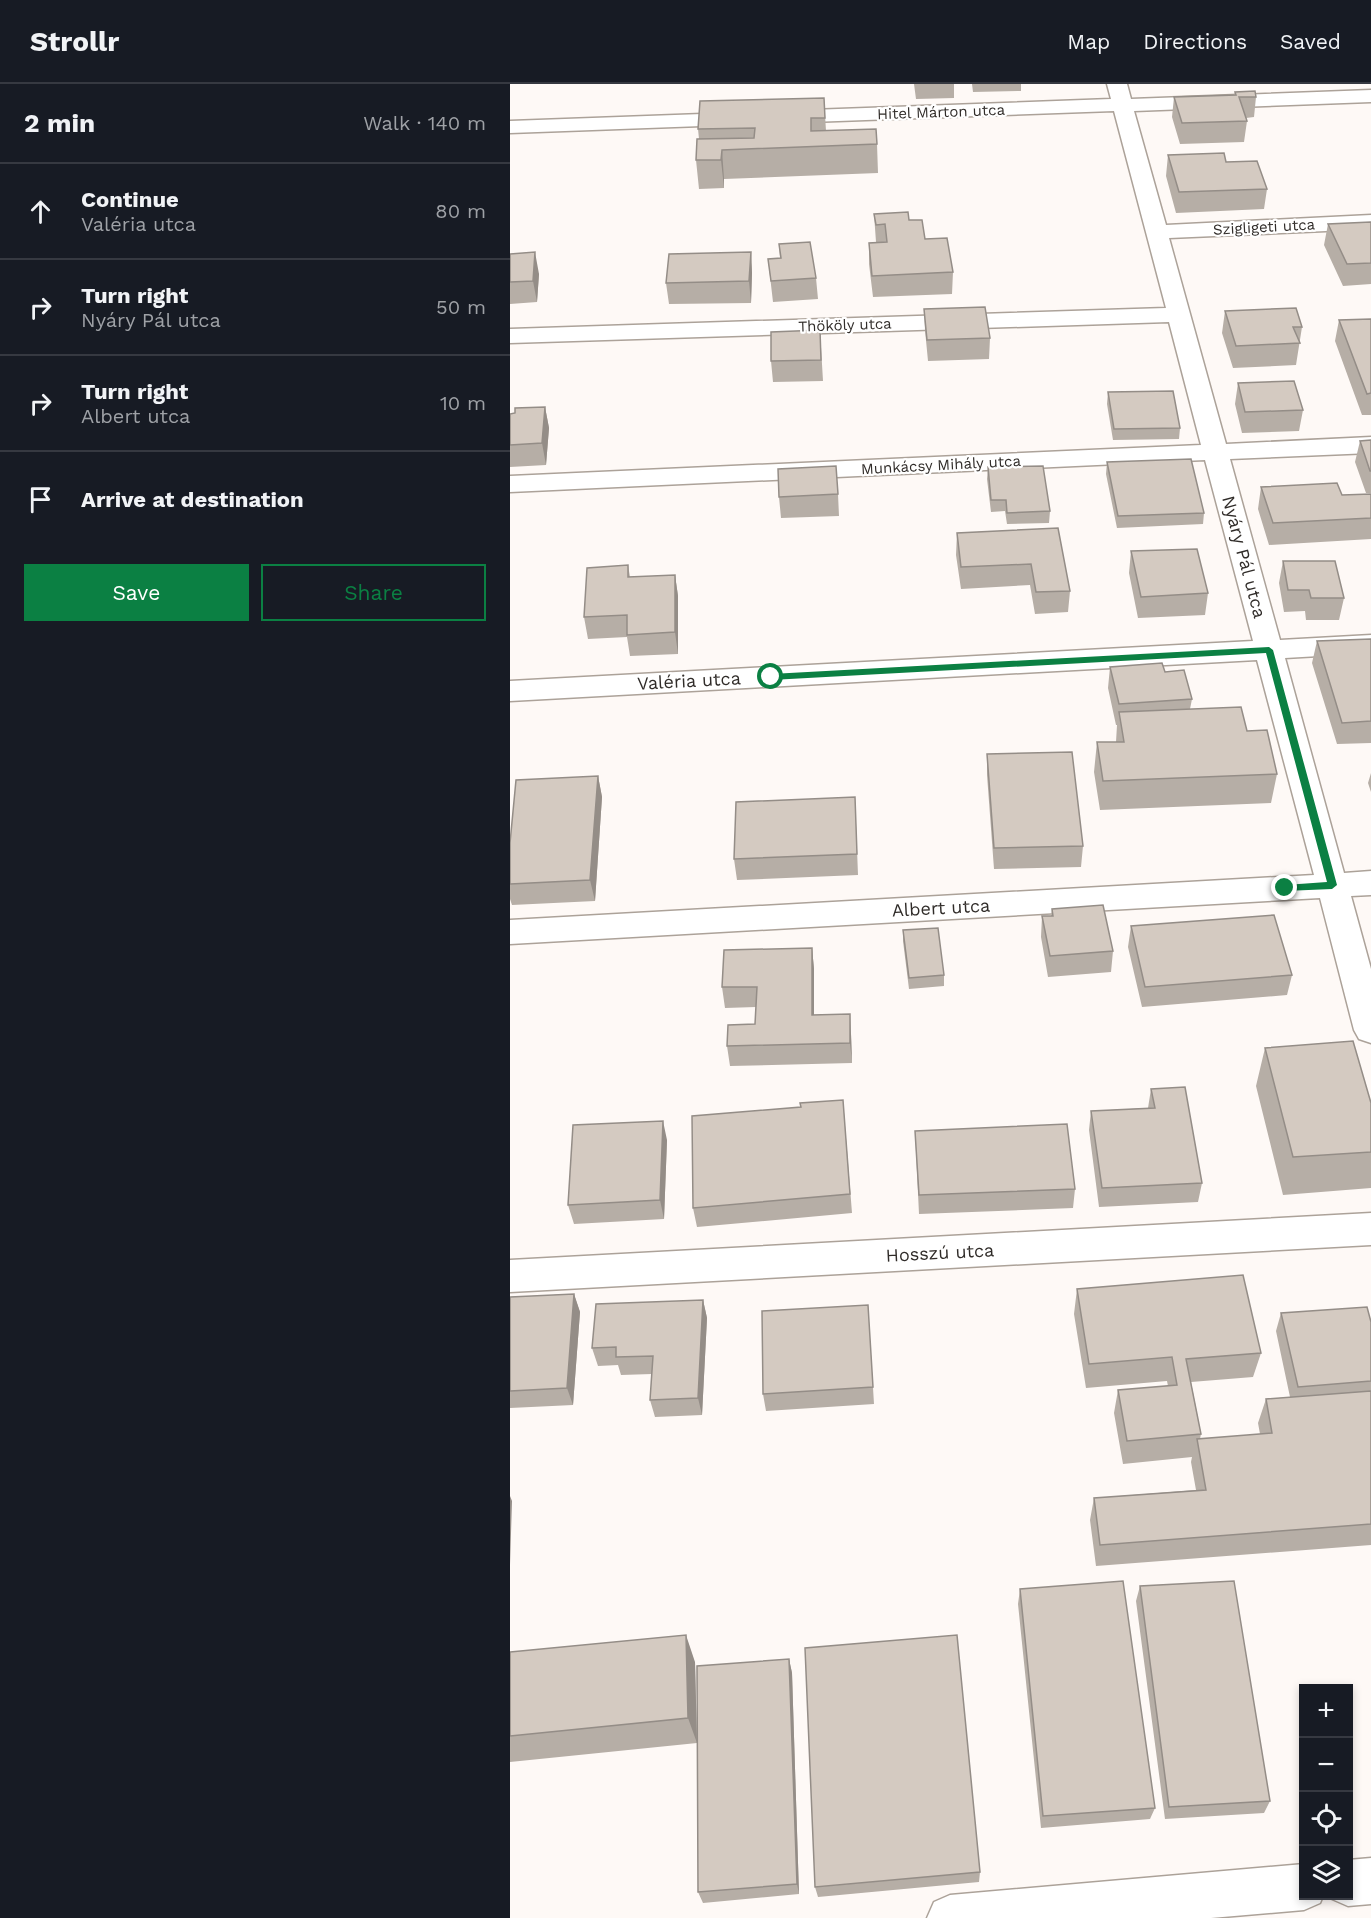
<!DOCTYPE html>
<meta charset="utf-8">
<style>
body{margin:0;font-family:"Work Sans",sans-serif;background:#242831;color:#f1f3f6}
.controls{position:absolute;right:18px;bottom:18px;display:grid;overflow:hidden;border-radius:0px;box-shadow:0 3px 9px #0003}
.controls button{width:54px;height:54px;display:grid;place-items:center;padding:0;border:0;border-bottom:2px solid #363941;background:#171b24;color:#f1f3f6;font:30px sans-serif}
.stop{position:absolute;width:18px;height:18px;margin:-14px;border:4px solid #0b8043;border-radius:50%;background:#fff}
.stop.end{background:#0b8043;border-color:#fff;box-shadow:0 2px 6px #0008}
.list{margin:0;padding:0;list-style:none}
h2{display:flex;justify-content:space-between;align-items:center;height:78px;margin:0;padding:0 24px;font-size:26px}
h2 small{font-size:20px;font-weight:400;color:#9ea1a6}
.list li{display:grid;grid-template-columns:39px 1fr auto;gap:18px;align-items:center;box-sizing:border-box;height:96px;padding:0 24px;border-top:2px solid #363941}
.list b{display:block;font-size:22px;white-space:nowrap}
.list p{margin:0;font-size:20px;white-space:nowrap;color:#9ea1a6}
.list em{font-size:20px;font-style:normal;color:#9ea1a6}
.actions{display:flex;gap:12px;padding:18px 24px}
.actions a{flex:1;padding:14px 0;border:2px solid #0b8043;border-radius:0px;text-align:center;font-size:21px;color:#0b8043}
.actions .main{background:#0b8043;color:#fff}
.icon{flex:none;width:33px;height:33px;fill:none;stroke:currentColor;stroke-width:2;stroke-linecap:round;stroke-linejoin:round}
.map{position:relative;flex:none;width:861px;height:1834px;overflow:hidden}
header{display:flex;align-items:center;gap:36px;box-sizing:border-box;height:84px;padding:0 30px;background:#171b24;border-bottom:2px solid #363941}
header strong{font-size:28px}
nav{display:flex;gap:33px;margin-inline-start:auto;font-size:21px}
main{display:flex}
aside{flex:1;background:#171b24}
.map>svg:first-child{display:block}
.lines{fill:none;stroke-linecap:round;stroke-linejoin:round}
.minor-casing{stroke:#aca299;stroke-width:3}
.minor{fill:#fff;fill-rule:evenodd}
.wall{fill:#b6aea6}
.shaded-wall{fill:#948d87}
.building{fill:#d4cac1;stroke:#948d87;stroke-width:1.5}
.route{fill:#0b8043}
.labels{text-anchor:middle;stroke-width:4.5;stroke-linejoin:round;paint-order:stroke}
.far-street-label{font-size:15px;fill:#302c29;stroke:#fff}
.street-label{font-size:18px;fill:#302c29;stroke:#fff}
</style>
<header>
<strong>Strollr</strong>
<nav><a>Map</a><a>Directions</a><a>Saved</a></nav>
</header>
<main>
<aside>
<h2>2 min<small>Walk · 140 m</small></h2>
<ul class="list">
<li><svg class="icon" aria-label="ahead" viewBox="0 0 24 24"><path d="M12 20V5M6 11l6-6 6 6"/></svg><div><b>Continue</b><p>Valéria utca</p></div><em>80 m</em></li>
<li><svg class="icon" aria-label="right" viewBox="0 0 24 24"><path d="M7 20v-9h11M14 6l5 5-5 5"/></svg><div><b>Turn right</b><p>Nyáry Pál utca</p></div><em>50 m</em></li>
<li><svg class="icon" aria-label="right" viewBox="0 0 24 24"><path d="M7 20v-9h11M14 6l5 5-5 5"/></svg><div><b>Turn right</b><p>Albert utca</p></div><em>10 m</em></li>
<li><svg class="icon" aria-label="arrive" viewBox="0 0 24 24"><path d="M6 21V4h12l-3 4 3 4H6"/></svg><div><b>Arrive at destination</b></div></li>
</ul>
<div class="actions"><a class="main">Save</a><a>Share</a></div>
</aside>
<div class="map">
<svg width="861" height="1834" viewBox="0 0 861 1834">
<rect width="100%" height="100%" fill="#fef9f6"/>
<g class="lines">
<defs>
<path id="minor" d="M 597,0 L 617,0 L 621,15 L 861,6 L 861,18 L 624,27 L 656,141 L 861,131 L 861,145 L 659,154 L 716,360 L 861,353 L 861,369 L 720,375 L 770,556 L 861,551 L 861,569 L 775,574 L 834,789 L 861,787 L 861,811 L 841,812 L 861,885 L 861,959 L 849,955 L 844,946 L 810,814 L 0,860 L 0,836 L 804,791 L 747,576 L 0,617 L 0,597 L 743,557 L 695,376 L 0,408 L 0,392 L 691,361 L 659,238 L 0,259 L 0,245 L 656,224 L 604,27 L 0,49 L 0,37 L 601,15 Z
M 861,1129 L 861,1161 L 0,1208 L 0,1176 Z
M 861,1774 L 861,1820 L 838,1822 L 822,1815 L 820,1812 L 838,1812 L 838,1776 Z
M 794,1780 L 794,1812 L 813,1812 L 810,1819 L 794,1826 L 701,1834 L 417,1834 L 424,1818 L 440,1811 Z"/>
</defs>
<use href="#minor" class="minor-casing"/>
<use href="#minor" class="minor"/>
</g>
<path class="wall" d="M 404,0 L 444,0 L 444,14 L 406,15 Z
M 462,0 L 511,0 L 511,7 L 463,8 Z
M 725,8 L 746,13 L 744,33 L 736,34 L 737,37 L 734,58 L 670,60 L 662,33 L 664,13 L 724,11 Z
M 314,14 L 316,47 L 367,60 L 368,89 L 214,95 L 214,104 L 189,105 L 186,76 L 189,55 L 188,45 Z
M 658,71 L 716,78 L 757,105 L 754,125 L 666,129 L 656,92 Z
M 364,130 L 399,136 L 443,188 L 442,210 L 363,213 L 359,180 L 359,159 L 366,158 Z
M 861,138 L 861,200 L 833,202 L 814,161 L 818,140 Z
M 269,160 L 306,194 L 308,215 L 263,218 L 258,175 L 270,174 Z
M 241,168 L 242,189 L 241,219 L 159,220 L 156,199 Z
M 0,170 L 29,190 L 27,218 L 0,220 Z
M 414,225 L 480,254 L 479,275 L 418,277 L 415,246 Z
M 715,227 L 792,243 L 786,281 L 723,284 L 712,249 Z
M 861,235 L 861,331 L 852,331 L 825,257 L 829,236 Z
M 310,246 L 313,297 L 263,298 L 261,277 Z
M 728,299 L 793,326 L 789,347 L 732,349 L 725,320 Z
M 598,308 L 670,344 L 669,355 L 603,356 L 597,320 Z
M 35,323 L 39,344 L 36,381 L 0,383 L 0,330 Z
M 861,356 L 861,409 L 856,409 L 845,378 L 850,357 Z
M 597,378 L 694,429 L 693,440 L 607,444 L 596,390 Z
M 478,383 L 540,427 L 539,439 L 497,440 L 495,427 L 481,428 L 477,395 Z
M 751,403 L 832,411 L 861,410 L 861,455 L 759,461 L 748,425 Z
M 328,410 L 329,432 L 271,434 L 269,413 Z
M 548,444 L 560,507 L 558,528 L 525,530 L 520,501 L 451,505 L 446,471 L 447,449 Z
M 621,467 L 698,509 L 695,531 L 628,534 L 619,489 Z
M 773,477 L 834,514 L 829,536 L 796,536 L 795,527 L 774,528 L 769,499 Z
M 118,481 L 120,493 L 165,491 L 168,512 L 168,570 L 120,572 L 117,553 L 78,555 L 74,533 Z
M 861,555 L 861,659 L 827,660 L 802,579 L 807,557 Z
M 600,583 L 655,588 L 682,615 L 680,625 L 737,647 L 767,690 L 761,719 L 590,726 L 584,688 L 587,658 L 606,658 L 607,641 L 606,641 L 598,604 Z
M 477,670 L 573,762 L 571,783 L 484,785 L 477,691 Z
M 861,689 L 861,708 L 858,699 Z
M 88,692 L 92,713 L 85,817 L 2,821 L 0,815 L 0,759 Z
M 345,713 L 348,791 L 227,796 L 224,775 Z
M 542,825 L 603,867 L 601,888 L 538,893 L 531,853 L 532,832 L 541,832 Z
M 621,842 L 782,891 L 777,911 L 632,923 L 618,863 Z
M 393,846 L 434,891 L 434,902 L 399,905 L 393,857 Z
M 302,864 L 304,885 L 304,931 L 341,950 L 342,979 L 220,982 L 217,962 L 245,940 L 246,923 L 215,924 L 212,903 Z
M 755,964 L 861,1019 L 861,1104 L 773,1111 L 746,1002 Z
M 641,1005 L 692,1099 L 688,1118 L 589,1123 L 579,1046 L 581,1027 L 638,1024 Z
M 333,1016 L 342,1129 L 187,1143 L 183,1124 L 290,1023 Z
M 405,1047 L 565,1105 L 563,1124 L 409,1130 Z
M 157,1056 L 154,1135 L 64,1140 L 58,1121 Z
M 567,1205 L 751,1269 L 743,1293 L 681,1298 L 691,1350 L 690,1355 L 750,1350 L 748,1339 L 756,1315 L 780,1313 L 766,1247 L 771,1229 L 861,1238 L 861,1461 L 586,1482 L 580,1436 L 584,1414 L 686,1406 L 681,1378 L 682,1373 L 613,1380 L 604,1329 L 608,1306 L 658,1302 L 657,1297 L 576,1304 L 564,1230 Z
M 64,1210 L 70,1228 L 63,1321 L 0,1324 L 0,1213 Z
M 193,1216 L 197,1234 L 192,1331 L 145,1333 L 140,1316 L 142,1290 L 111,1291 L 108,1281 L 88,1282 L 82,1264 Z
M 358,1221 L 364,1320 L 256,1327 L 253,1310 Z
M 630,1502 L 760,1717 L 754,1729 L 655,1735 L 626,1517 Z
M 510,1505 L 645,1724 L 640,1735 L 531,1744 L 508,1520 Z
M 0,1568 L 185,1578 L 187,1659 L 0,1678 Z
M 279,1575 L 282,1589 L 289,1810 L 193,1819 L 188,1808 Z
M 470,1788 L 469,1798 L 308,1813 L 305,1803 Z"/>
<path class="shaded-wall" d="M 212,66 L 214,95 L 214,104 L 211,76 Z
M 25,168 L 29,190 L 27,218 L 23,197 Z
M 241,168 L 242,189 L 241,219 L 239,197 Z
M 35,323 L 39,344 L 36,381 L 32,359 Z
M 165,491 L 168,512 L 168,570 L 165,548 Z
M 88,692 L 92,713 L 85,817 L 80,796 Z
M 302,864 L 304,885 L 304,952 L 302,931 Z
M 340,930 L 341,950 L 342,979 L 340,959 Z
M 153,1037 L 157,1056 L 154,1135 L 150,1116 Z
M 64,1210 L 70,1228 L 63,1321 L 57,1304 Z
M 193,1216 L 197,1234 L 192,1331 L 188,1314 Z
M 0,1412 L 2,1417 L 0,1481 Z
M 176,1551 L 185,1578 L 187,1659 L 178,1634 Z
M 279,1575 L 282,1589 L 289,1810 L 287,1800 Z"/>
<path class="building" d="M 745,7 L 746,13 L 729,13 L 737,37 L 672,39 L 664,13 L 726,11 L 725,8 Z
M 314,14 L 315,34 L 301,34 L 301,47 L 366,45 L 367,60 L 212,66 L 211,76 L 186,76 L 187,55 L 244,54 L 245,44 L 188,45 L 190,17 Z
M 714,69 L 716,78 L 747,77 L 757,105 L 669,108 L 658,71 Z
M 398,128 L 399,136 L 412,136 L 415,155 L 437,154 L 443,188 L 362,192 L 359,159 L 377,158 L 375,140 L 366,141 L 364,130 Z
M 861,138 L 861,179 L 837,180 L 818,140 Z
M 300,158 L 306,194 L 261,197 L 258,175 L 271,174 L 269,160 Z
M 25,168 L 23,197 L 0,198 L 0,170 Z
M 241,168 L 239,197 L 156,199 L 159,170 Z
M 475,223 L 480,254 L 417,256 L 414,225 Z
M 786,224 L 792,243 L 783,243 L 790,259 L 726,262 L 715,227 Z
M 861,235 L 861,309 L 857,310 L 829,236 Z
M 310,246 L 311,276 L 261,277 L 261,248 Z
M 784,297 L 793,326 L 735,328 L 728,299 Z
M 663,307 L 670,344 L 604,345 L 598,308 Z
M 35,323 L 32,359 L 0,361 L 0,330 L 5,329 L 5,324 Z
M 861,356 L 861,387 L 860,387 L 850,357 Z
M 681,375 L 694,429 L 608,432 L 597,378 Z
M 326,382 L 328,410 L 269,413 L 268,385 Z
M 533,382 L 540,427 L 497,429 L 496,416 L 481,416 L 478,383 Z
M 827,399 L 832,411 L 861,410 L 861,434 L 763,439 L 751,403 Z
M 548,444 L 560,507 L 526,508 L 521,480 L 451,483 L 447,449 Z
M 687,465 L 698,509 L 631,513 L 621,467 Z
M 773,477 L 825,477 L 834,514 L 801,514 L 799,506 L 778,506 Z
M 118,481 L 118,493 L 165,491 L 165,548 L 117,551 L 117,531 L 74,533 L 77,484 Z
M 861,555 L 861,637 L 832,639 L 807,557 Z
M 652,579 L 655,588 L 674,586 L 682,615 L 609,620 L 600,583 Z
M 731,623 L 737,647 L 757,646 L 767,690 L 593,697 L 587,658 L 614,658 L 609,628 Z
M 562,668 L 573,762 L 484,764 L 477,670 Z
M 88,692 L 80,796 L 0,800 L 0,759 L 6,696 Z
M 345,713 L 347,770 L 224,775 L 226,718 Z
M 593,821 L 603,867 L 540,872 L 532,832 L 543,832 L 542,825 Z
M 764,831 L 782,891 L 635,903 L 621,842 Z
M 428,844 L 434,891 L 399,894 L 393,846 Z
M 302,864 L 302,931 L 340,930 L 340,959 L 217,962 L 218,941 L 245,940 L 247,903 L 212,903 L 214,866 Z
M 843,957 L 861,1019 L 861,1068 L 783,1073 L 755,964 Z
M 675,1003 L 692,1099 L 592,1104 L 581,1027 L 645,1024 L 641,1005 Z
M 333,1016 L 340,1110 L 183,1124 L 182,1032 L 291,1023 L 290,1019 Z
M 153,1037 L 150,1116 L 58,1121 L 63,1041 Z
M 557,1040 L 565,1105 L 409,1111 L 405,1047 Z
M 733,1191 L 751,1269 L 676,1275 L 691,1350 L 617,1357 L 608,1306 L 667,1301 L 662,1273 L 579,1280 L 567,1205 Z
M 64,1210 L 57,1304 L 0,1307 L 0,1213 Z
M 193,1216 L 188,1314 L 140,1316 L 143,1272 L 106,1273 L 106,1263 L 82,1264 L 86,1220 Z
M 358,1221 L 363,1303 L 253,1310 L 252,1227 Z
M 857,1223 L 861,1238 L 861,1297 L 788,1303 L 771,1229 Z
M 861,1307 L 861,1440 L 590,1461 L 584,1414 L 696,1406 L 687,1355 L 762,1349 L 756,1315 Z
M 613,1497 L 645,1724 L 533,1732 L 510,1505 Z
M 724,1497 L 760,1717 L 659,1723 L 630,1502 Z
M 176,1551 L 178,1634 L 0,1652 L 0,1568 Z
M 447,1551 L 470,1788 L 305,1803 L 295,1564 Z
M 279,1575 L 287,1800 L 188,1808 L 187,1582 Z"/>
<path class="route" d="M 759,563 L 763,566 L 827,801 L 822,805 L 775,807 L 770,804 L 775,801 L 817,798 L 756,569 L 261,596 L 257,593 L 261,590 Z"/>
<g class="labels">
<g class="far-street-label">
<text transform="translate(431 28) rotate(-2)" y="5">Hitel Márton utca</text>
<text transform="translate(754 143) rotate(-3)" y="5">Szigligeti utca</text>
<text transform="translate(335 241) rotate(-2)" y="5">Thököly utca</text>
<text transform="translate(431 381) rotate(-3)" y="5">Munkácsy Mihály utca</text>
</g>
<g class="street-label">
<text transform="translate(734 473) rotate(75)" y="6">Nyáry Pál utca</text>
<text transform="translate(179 597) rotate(-3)" y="6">Valéria utca</text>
<text transform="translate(431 824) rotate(-3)" y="6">Albert utca</text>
<text transform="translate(430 1169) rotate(-3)" y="6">Hosszú utca</text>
</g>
</g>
</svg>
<div class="controls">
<button>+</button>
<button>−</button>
<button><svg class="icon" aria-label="locate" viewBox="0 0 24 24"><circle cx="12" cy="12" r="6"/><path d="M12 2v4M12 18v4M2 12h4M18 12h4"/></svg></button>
<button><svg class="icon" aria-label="layers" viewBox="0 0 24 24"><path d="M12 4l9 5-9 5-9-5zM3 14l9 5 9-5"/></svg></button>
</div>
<div class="stop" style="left:261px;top:593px"></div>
<div class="stop end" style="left:775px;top:804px"></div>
</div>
</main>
